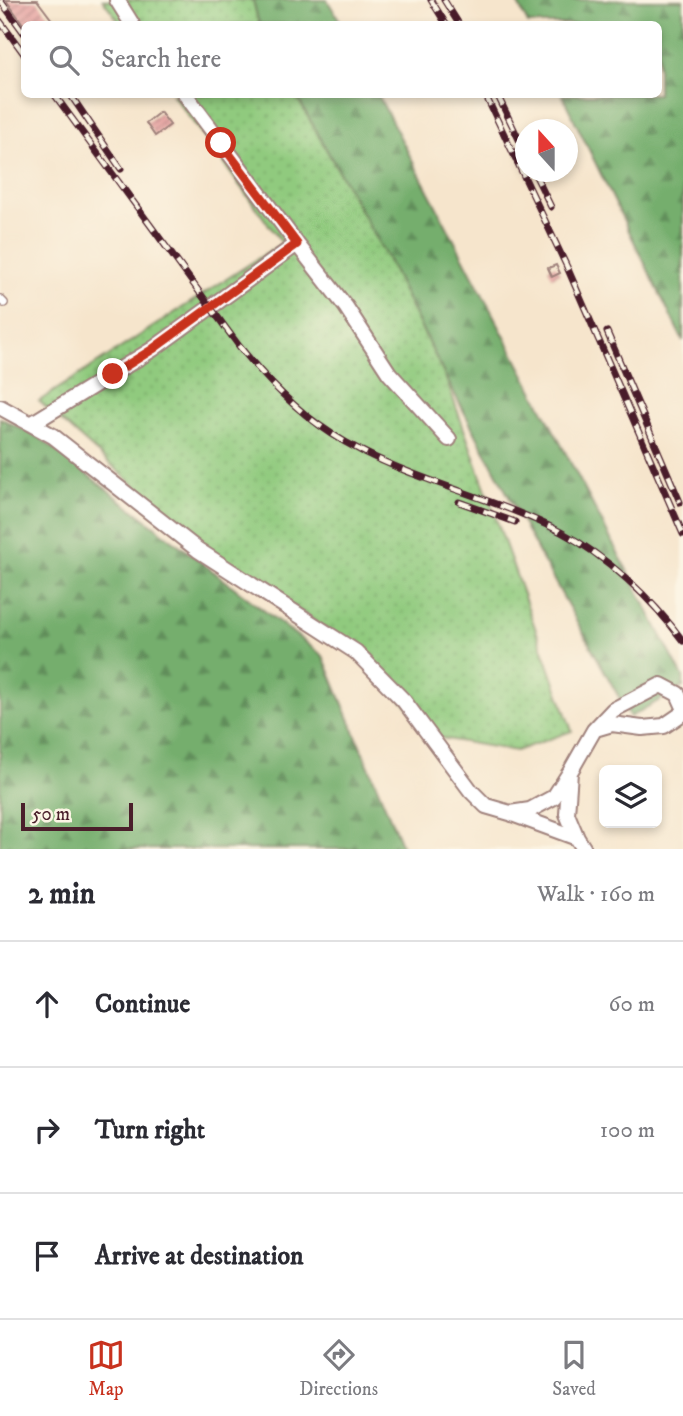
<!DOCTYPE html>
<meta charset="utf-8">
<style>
body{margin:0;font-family:"IM FELL DW Pica",serif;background:#f2f2f3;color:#2b2b33}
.controls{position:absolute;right:21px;bottom:21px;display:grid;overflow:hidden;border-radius:10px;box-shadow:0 4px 10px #0003}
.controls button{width:63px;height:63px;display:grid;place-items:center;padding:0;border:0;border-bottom:2px solid #e1e1e2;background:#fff;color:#2b2b33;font:35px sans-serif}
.compass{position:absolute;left:515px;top:119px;width:63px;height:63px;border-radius:50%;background:#fff;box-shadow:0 4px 10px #0003;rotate:339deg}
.scale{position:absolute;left:21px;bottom:18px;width:112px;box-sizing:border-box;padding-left:7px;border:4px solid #4a1f2b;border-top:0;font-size:19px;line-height:24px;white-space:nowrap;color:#4a1f2b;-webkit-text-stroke:5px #fcf5e5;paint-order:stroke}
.stop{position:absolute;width:21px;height:21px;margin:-16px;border:5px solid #c8321e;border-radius:50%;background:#fff}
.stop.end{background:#c8321e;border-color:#fff;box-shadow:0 2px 7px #0008}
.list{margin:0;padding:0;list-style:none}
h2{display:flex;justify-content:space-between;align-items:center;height:91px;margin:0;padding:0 28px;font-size:30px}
h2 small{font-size:23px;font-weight:400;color:#7c7c81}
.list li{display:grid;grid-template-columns:46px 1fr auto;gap:21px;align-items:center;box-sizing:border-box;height:126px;padding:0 28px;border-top:2px solid #e1e1e2}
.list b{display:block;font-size:26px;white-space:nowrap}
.list em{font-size:23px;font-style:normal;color:#7c7c81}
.icon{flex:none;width:38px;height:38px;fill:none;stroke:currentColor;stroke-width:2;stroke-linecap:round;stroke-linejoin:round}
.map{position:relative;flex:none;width:683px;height:849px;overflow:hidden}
.search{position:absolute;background:#fff;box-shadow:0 4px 10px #0003;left:21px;right:21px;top:21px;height:77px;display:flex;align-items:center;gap:18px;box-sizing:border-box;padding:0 24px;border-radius:10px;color:#7c7c81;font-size:26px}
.sheet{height:469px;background:#fff}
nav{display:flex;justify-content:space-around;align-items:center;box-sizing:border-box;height:98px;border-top:2px solid #e1e1e2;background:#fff;font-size:19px;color:#7c7c81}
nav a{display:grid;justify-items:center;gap:4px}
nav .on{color:#c8321e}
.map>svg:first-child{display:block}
.grass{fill:url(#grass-dots);stroke:#6d7454;stroke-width:2}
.forest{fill:url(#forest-firs);stroke:#5f664c;stroke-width:2}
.building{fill:url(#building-hatch)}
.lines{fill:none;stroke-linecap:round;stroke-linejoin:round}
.lane-casing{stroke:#a0827c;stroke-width:10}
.street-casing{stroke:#a0827c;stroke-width:18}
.lane{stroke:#fff;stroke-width:7}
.street{stroke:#fff;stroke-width:14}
.rail-casing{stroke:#4a1f2b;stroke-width:7}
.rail{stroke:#fcf5e5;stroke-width:4.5;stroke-dasharray:13;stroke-linecap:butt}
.route{stroke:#c8321e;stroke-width:9}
</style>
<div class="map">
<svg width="683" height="849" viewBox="0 0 683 849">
<defs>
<pattern id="grass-dots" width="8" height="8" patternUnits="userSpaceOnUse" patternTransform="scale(1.75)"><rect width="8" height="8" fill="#90ca7e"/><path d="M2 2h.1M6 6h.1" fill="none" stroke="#7ead6d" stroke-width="1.8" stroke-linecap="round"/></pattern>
<pattern id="forest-firs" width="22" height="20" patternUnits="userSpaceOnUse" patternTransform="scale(1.75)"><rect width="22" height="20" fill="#74ae6d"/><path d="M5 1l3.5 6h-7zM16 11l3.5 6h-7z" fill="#618d5a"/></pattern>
<pattern id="building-hatch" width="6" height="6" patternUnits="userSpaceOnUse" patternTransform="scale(1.75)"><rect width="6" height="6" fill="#e6a4a2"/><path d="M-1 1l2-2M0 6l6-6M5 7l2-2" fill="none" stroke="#bc8584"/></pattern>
</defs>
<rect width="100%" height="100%" fill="#fcf5e5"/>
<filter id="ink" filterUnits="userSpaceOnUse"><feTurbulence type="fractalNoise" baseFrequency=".0143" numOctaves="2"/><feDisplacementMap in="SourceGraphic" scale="14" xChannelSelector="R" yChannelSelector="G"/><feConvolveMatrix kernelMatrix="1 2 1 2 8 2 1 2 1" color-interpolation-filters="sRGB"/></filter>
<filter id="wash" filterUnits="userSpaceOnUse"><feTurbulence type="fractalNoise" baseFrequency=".00686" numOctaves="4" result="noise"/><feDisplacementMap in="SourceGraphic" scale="28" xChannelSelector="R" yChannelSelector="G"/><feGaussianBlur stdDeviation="1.57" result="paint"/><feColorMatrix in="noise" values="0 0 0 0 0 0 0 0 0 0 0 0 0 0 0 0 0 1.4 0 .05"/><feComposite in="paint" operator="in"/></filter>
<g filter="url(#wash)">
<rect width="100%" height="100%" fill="#f6e5cc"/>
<path class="grass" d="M 103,0 L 253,0 L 259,24 L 121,24 Z
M 173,95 L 296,95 L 385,254 L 445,376 L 572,731 L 516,751 L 435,737 L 359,651 L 202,545 L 39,401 L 282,243 Z"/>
<path class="forest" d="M 253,0 L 327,0 L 342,24 L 259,24 Z
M 516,0 L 683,0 L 683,341 L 562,95 L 658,94 L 658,24 L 528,24 Z
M 296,95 L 378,95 L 683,677 L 683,687 L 630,717 L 541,557 L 445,376 L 385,254 Z
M 0,418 L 40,438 L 323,656 L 403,849 L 0,849 Z"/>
<g id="blocks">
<path class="building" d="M 6,0 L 37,0 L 55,24 L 23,24 Z
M 160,112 L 170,125 L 155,136 L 146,123 Z
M 556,265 L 560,273 L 552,277 L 548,268 Z"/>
</g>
</g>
<g filter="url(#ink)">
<use href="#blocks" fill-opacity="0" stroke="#a0827c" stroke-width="2"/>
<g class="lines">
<defs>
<path id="lane" d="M 0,299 L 4,303"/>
<path id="street" d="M 117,0 L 132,24
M 297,244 L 346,307 L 389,373 L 449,439
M 0,407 L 53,436 L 198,550 L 356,652 L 404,701 L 471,791 L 486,806 L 510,813 L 530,810 L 554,797 L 570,772
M 31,424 L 153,349 L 297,244 L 185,94
M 595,729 L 612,724 L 642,728 L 664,726 L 683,713
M 512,814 L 577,838
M 584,849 L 577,838 L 567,814 L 570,772 L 594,730 L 613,710 L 661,685 L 678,694 L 683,705"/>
</defs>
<use href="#lane" class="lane-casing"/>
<use href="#street" class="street-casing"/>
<use href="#lane" class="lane"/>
<use href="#street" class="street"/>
<defs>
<path id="rail" d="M 0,0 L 24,33
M 431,0 L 446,24
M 444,0 L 459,24
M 0,21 L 24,54
M 54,94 L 239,346 C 267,380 295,410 332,434 C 402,479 487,494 561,532 C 607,556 653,600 683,641
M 70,94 L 121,169
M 485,94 L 567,267 L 683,534
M 497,94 L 526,154
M 534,172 L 551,207
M 607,332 L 680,502
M 459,502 L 515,522"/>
</defs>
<use href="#rail" class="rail-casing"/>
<use href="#rail" class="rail"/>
</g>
</g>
<g class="lines" filter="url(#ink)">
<path class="route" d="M 113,374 L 153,349 L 297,244 L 221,143"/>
</g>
</svg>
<div class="controls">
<button><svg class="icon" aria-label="layers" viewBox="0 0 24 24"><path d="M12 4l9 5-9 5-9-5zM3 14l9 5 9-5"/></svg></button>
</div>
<svg class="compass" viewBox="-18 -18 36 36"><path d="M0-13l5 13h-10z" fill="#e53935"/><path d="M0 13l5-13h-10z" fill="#7c7c81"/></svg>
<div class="scale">50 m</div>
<div class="stop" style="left:221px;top:143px"></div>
<div class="stop end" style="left:113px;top:374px"></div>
<div class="search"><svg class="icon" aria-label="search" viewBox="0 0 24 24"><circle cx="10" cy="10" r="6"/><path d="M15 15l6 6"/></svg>Search here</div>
</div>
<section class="sheet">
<h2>2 min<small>Walk · 160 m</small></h2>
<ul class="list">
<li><svg class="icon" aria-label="ahead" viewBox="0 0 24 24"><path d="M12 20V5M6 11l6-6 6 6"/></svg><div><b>Continue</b></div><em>60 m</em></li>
<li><svg class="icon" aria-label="right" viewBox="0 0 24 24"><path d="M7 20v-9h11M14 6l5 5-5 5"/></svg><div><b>Turn right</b></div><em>100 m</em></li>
<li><svg class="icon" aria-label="arrive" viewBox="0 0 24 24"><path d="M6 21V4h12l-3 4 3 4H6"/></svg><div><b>Arrive at destination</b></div></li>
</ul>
</section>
<nav>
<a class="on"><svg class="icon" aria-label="map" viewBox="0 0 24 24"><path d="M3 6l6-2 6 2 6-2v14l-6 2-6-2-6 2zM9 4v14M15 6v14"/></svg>Map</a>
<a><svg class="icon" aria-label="directions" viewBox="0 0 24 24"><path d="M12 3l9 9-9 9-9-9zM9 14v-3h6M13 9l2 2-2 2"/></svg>Directions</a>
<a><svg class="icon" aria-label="saved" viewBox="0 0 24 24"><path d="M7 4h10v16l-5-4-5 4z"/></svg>Saved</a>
</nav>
